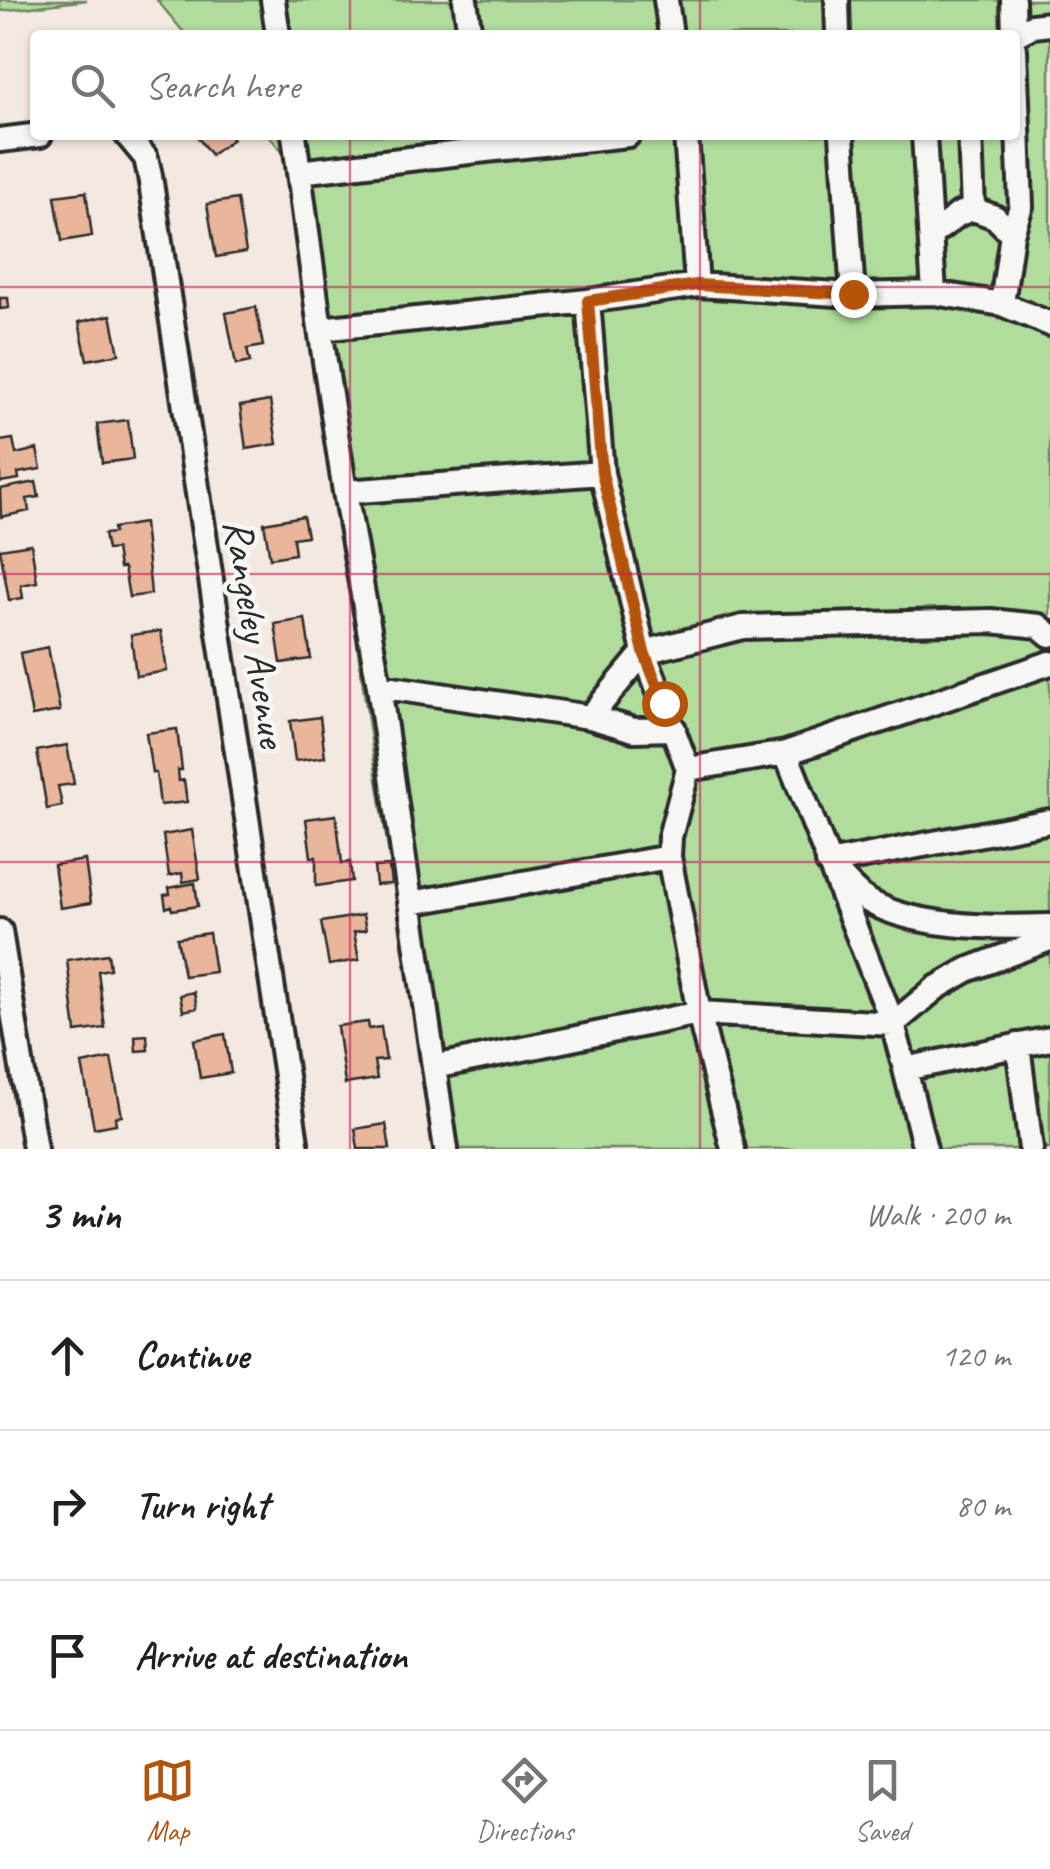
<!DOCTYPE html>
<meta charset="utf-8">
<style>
body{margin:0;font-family:Caveat,sans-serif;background:#f2f2f2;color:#202124}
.stop{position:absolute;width:30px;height:30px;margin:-22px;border:8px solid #b45309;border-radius:50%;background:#fff}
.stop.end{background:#b45309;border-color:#fff;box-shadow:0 2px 10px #0008}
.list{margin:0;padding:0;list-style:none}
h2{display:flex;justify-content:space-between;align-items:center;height:130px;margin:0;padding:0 40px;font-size:42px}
h2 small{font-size:32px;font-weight:400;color:#757577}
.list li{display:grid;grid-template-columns:65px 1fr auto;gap:30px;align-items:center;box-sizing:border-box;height:150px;padding:0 40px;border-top:2px solid #e0e0e0}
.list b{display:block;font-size:38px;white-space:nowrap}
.list em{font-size:32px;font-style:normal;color:#757577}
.icon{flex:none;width:55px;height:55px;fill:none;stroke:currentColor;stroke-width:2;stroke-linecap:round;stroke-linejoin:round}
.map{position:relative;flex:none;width:1050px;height:1149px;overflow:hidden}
.search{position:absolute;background:#fff;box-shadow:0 2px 8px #0004;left:30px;right:30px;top:30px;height:110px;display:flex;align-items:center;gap:25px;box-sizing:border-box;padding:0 35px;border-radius:10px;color:#757577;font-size:38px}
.sheet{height:580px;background:#fff}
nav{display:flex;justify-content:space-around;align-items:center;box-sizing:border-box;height:140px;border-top:2px solid #e0e0e0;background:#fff;font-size:28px;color:#757577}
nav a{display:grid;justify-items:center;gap:5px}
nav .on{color:#b45309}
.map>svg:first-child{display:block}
.green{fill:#b0dd9c;stroke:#6e8464;stroke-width:2.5}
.building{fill:#e9b69b;stroke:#2b2b2b;stroke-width:2.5}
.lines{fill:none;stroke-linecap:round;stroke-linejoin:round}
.minor-casing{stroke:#2b2b2b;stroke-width:30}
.minor{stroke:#f6f6f2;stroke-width:22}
.route{stroke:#b45309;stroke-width:12}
.grid{fill:none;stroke:#c2185b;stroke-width:2.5;stroke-opacity:0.55}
.labels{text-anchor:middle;stroke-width:9;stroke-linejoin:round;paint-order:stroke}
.street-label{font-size:42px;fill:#2b2b2b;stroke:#f6f6f2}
</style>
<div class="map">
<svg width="1050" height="1149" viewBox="0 0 1050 1149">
<rect width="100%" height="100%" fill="#f3e9e1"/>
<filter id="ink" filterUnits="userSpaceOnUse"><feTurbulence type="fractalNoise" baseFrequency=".01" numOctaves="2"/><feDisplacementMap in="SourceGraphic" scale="20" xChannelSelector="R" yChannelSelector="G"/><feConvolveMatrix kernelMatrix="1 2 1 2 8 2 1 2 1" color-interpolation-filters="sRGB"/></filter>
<g filter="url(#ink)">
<path class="green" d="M 0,0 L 87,0 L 0,11 Z
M 157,0 L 1050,0 L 1050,1149 L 436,1149 L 373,754 L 286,156 L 268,135 L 1015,135 L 1015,35 L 186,35 Z"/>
<path class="building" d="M 196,135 L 229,135 L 233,139 L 211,155 Z
M 86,192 L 92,236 L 62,241 L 55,196 Z
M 237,199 L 246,252 L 216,257 L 207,204 Z
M 0,298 L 8,298 L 9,308 L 0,309 Z
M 256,307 L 263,346 L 247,349 L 250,362 L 236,365 L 226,313 Z
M 111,315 L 119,354 L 87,360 L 79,322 Z
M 270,401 L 277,444 L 246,449 L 240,406 Z
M 128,420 L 133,459 L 102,463 L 97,424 Z
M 13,439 L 16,454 L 37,449 L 41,469 L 18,473 L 19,479 L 0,482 L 0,441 Z
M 36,482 L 39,497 L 27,499 L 29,511 L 1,517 L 0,489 Z
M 303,516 L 307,536 L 293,538 L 295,554 L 270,558 L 264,523 Z
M 144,523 L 151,594 L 129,597 L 124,568 L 119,568 L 116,549 L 107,550 L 104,534 L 114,533 L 113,528 Z
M 31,544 L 37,582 L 21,585 L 23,598 L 9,600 L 0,549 Z
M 305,619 L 311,659 L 281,663 L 275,624 Z
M 161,631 L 167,671 L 136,676 L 131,635 Z
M 48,647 L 60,711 L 32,716 L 20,653 Z
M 320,717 L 325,757 L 295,761 L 290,721 Z
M 177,729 L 182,770 L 178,770 L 179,781 L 184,780 L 187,802 L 160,805 L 156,773 L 152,773 L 146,733 Z
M 67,745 L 74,784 L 58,786 L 62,806 L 47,809 L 37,751 Z
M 336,815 L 342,863 L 350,862 L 352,881 L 316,886 L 316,857 L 311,857 L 306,819 Z
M 192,830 L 200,879 L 183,882 L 182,873 L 169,876 L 163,835 Z
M 85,860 L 91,903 L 60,908 L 54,865 Z
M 389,866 L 391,884 L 376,885 L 374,867 Z
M 195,883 L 198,906 L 172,910 L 171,906 L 166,908 L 164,895 L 170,894 L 169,888 Z
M 363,915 L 366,930 L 354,932 L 359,960 L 329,965 L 321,922 Z
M 209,933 L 215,972 L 184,976 L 177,938 Z
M 108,954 L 110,969 L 98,971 L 105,1028 L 76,1032 L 67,960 Z
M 194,992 L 197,1008 L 183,1011 L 180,995 Z
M 368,1022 L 369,1029 L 381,1027 L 386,1060 L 374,1061 L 377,1079 L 345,1084 L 337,1026 Z
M 225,1034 L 231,1073 L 200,1078 L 194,1040 Z
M 147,1035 L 148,1050 L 136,1051 L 135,1036 Z
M 111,1058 L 122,1116 L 115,1117 L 116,1124 L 94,1128 L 82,1064 Z
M 386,1124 L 390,1149 L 358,1149 L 355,1129 Z"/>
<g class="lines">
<defs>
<path id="minor" d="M 273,0 L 278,35
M 465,0 L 470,35
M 666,0 L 671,35
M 837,0 L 838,35
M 1013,0 L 1014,35
M 1015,35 L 1032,26 L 1050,24
M 127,135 L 146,158 L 150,176 L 297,1149
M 294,135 L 320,329 L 588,301
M 686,135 L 697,285
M 842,135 L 853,295
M 924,135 L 934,293
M 970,135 L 973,209 L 995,217 L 1012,234
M 484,137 L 486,150 L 628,135
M 0,140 L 40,135
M 299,172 L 486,150
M 931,235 L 959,214 L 973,209
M 1002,304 L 1012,234 L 1021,206 L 1015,50
M 320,329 L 345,492
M 1050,635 L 1039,626 L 991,621 L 743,627 L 644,652 L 688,769 L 670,837 L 669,857 L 699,1013 L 893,1024 L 786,753 L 1050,663
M 379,686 L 590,717 L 644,652 L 602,473
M 590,717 L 634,730 L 674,729
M 688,769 L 786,753
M 1050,821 L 828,863 C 839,873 849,887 861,896 C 906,929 996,928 1050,926
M 411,903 L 669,857
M 0,931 L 35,1149
M 1018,1045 L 1031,1149
M 434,1067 L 446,1149
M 905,1069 L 893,1024 L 936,988 L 967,970 L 1050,939
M 733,1149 L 699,1013 L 434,1067 L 379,686 L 345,492 L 602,473 L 588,301 L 697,285 L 853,295 L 934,293 L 1002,304 L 1050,324
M 925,1149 L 905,1069 L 1050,1039"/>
</defs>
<use href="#minor" class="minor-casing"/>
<use href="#minor" class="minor"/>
</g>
</g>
<g class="lines" filter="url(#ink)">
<path class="route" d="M 664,703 L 644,652 L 602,473 L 588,301 L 697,285 L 853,294"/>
</g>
<path class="grid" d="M 350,0 L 350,35M 700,0 L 700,35M 350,135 L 350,1149M 700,135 L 700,1149M 0,287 L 1050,287M 0,574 L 1050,574M 0,862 L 1050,862"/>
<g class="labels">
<g class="street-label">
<text transform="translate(257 633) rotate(81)" y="15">Rangeley Avenue</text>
</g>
</g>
</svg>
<div class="stop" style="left:664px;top:703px"></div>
<div class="stop end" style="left:853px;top:294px"></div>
<div class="search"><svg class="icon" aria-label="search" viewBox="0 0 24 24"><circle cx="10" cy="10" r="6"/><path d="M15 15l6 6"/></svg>Search here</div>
</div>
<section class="sheet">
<h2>3 min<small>Walk · 200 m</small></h2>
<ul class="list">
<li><svg class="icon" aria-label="ahead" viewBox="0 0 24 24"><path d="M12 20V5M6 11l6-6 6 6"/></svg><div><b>Continue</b></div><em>120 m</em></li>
<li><svg class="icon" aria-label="right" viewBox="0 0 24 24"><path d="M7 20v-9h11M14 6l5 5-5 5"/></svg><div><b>Turn right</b></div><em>80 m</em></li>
<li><svg class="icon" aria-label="arrive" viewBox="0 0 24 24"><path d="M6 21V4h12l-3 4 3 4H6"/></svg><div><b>Arrive at destination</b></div></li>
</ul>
</section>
<nav>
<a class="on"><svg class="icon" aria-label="map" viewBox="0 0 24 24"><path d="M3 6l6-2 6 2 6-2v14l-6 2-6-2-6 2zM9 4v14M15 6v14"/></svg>Map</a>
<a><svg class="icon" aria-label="directions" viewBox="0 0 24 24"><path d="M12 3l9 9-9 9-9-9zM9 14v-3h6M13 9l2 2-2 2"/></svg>Directions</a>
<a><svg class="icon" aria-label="saved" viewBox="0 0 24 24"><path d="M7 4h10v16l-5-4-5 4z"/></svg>Saved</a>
</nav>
